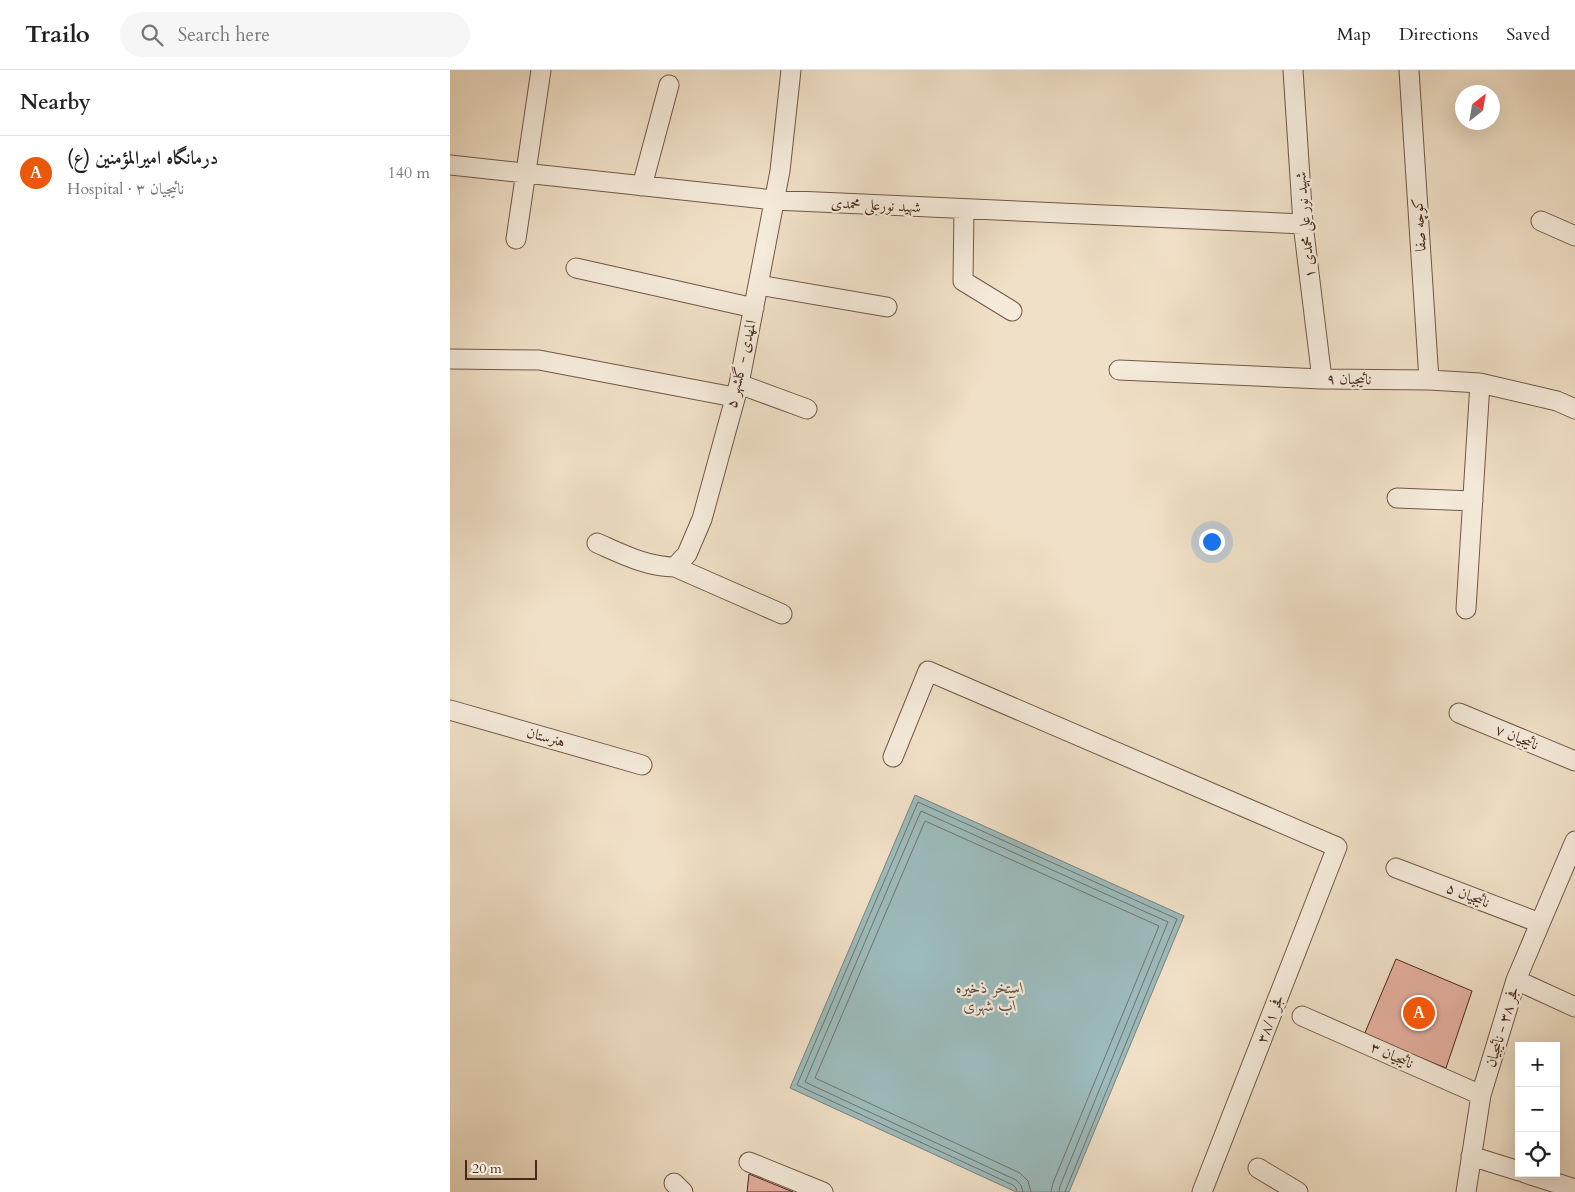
<!DOCTYPE html>
<meta charset="utf-8">
<style>
body{margin:0;font-family:Cardo,Amiri,serif;background:#f6f6f6;color:#222}
.controls{position:absolute;right:15px;bottom:15px;display:grid;overflow:hidden;border-radius:0px;box-shadow:0 5px 20px #0002}
.controls button{width:45px;height:45px;display:grid;place-items:center;padding:0;border:0;border-bottom:1px solid #e0e0e0;background:#fff;color:#222;font:25px sans-serif}
.compass{position:absolute;left:1005px;top:15px;width:45px;height:45px;border-radius:50%;background:#fff;box-shadow:0 5px 20px #0002;rotate:31deg}
.scale{position:absolute;left:15px;bottom:12px;width:72px;box-sizing:border-box;padding-left:5px;border:2px solid #49291c;border-top:0;font-size:14px;line-height:18px;white-space:nowrap;color:#49291c;-webkit-text-stroke:4px #f5ebdb;paint-order:stroke}
.you{position:absolute;left:761px;top:471px;width:18px;height:18px;margin:-12px;border:4px solid #fff;border-radius:50%;background:#1a73e8;box-shadow:0 0 0 8px #1a73e833}
.badge{display:grid;place-items:center;width:32px;height:32px;border-radius:50%;background:#ea580c;color:#fff;font-size:16px;font-weight:700}
.pin{position:absolute;translate:-50% -50%;border:2px solid #fff;box-shadow:0 1px 5px #0006}
.list{margin:0;padding:0;list-style:none}
h2{display:flex;justify-content:space-between;align-items:center;height:65px;margin:0;padding:0 20px;font-size:21px}
h2 small{font-size:16px;font-weight:400;color:#767676}
.list li{display:grid;grid-template-columns:32px 1fr auto;gap:15px;align-items:center;box-sizing:border-box;height:75px;padding:0 20px;border-top:1px solid #e0e0e0}
.list b{display:block;font-size:19px;white-space:nowrap}
.list p{margin:0;font-size:16px;white-space:nowrap;color:#767676}
.list em{font-size:16px;font-style:normal;color:#767676}
.icon{flex:none;width:28px;height:28px;fill:none;stroke:currentColor;stroke-width:2;stroke-linecap:round;stroke-linejoin:round}
.map{position:relative;flex:none;width:1125px;height:1122px;overflow:hidden}
header{display:flex;align-items:center;gap:30px;box-sizing:border-box;height:70px;padding:0 25px;background:#fff;border-bottom:1px solid #e0e0e0}
header strong{font-size:24px}
nav{display:flex;gap:28px;margin-inline-start:auto;font-size:18px}
.search{width:350px;height:45px;background:#f6f6f6;display:flex;align-items:center;gap:12px;box-sizing:border-box;padding:0 18px;border-radius:28px;color:#767676;font-size:19px}
main{display:flex}
aside{flex:1;background:#fff}
.map>svg:first-child{display:block}
.water{fill:#9cbbbc;stroke:#7b817c}
.lines{fill:none;stroke-linecap:round;stroke-linejoin:round}
.shore{stroke:#72726c;stroke-width:1}
.building{fill:#e4af9f;stroke:#49291c}
.minor-casing{stroke:#735747;stroke-width:21}
.minor{stroke:#f5ebdb;stroke-width:19}
.labels{text-anchor:middle;stroke-width:4.5;stroke-linejoin:round;paint-order:stroke}
.street-label{font-size:15px;fill:#49291c;stroke:#f5ebdb}
.water-label{font-size:16px;font-style:italic;fill:#5e4e44;stroke:#f5ebdb}
</style>
<header>
<strong>Trailo</strong>
<div class="search"><svg class="icon" aria-label="search" viewBox="0 0 24 24"><circle cx="10" cy="10" r="6"/><path d="M15 15l6 6"/></svg>Search here</div>
<nav><a>Map</a><a>Directions</a><a>Saved</a></nav>
</header>
<main>
<aside>
<h2>Nearby<small></small></h2>
<ul class="list">
<li><span class="badge">A</span><div><b>درمانگاه امیرالمؤمنین (ع)</b><p>Hospital · نائیجیان ۳</p></div><em>140 m</em></li>
</ul>
</aside>
<div class="map">
<svg width="1125" height="1122" viewBox="0 0 1125 1122">
<rect width="100%" height="100%" fill="#f0e0c7"/>
<filter id="stains"><feTurbulence type="fractalNoise" baseFrequency=".004" numOctaves="4"/><feColorMatrix values="0 0 0 0 .2 0 0 0 0 .09 0 0 0 0 .02 0 0 0 .5 -.17"/></filter>
<radialGradient id="worn" r=".72"><stop offset=".6" stop-color="#630" stop-opacity="0"/><stop offset="1" stop-color="#630" stop-opacity=".3"/></radialGradient>
<path class="water" d="M 465,725 L 734,846 L 619,1122 L 566,1122 L 340,1018 Z"/>
<g class="lines">
<path class="shore" d="M 567,1122 L 566,1118 L 563,1115 L 347,1015 L 468,732 L 727,849 L 615,1122
M 573,1122 L 571,1115 L 566,1110 L 355,1012 L 471,741 L 718,852 L 610,1116 L 609,1122
M 581,1122 L 578,1111 L 570,1103 L 365,1008 L 475,751 L 709,856 L 603,1113 L 601,1122"/>
</g>
<path class="building" d="M 946,889 L 1022,921 L 996,998 L 914,965 Z
M 299,1104 L 343,1122 L 297,1122 Z"/>
<g class="lines">
<defs>
<path id="minor" d="M 843,0 L 853,154 L 872,309
M 959,0 L 979,310
M 0,95 L 324,130 L 853,154
M 192,116 L 219,15
M 514,139 L 513,211 L 562,241
M 1091,151 L 1125,166
M 66,169 L 91,0
M 126,198 L 304,238
M 308,215 L 437,237
M 0,289 L 89,290 L 284,327
M 669,300 L 872,309 L 979,310 L 1030,313 L 1107,331 L 1125,339
M 289,314 L 357,339
M 947,428 L 1023,431
M 147,473 C 172,484 197,497 225,497 L 237,484 L 252,449 L 289,314 L 330,101 L 341,0
M 225,497 L 332,544
M 1016,539 L 1030,313
M 0,640 L 192,695
M 1009,643 L 1125,691
M 443,687 L 478,601 L 887,777 L 752,1122
M 946,798 L 1090,853
M 1066,910 L 1125,937
M 852,946 L 1031,1025
M 1021,1086 L 1069,1101
M 299,1092 L 373,1122
M 808,1098 L 848,1122
M 1075,1103 L 1125,1119
M 224,1113 L 233,1122
M 1016,1122 L 1031,1025 L 1066,910 L 1125,771"/>
</defs>
<use href="#minor" class="minor-casing"/>
<use href="#minor" class="minor"/>
</g>
<g class="labels">
<g class="street-label">
<text transform="translate(426 135) rotate(3)" y="5">شهید نورعلی محمدی</text>
<text transform="translate(855 155) rotate(-95)" y="5">شهید نور علی محمدی ۱</text>
<text transform="translate(969 155) rotate(-94)" y="5">کوچه صفا</text>
<text transform="translate(291 294) rotate(-77)" y="5">المهدی - گلشهر ۵</text>
<text transform="translate(899 309) rotate(1)" y="5">نائیجیان ۹</text>
<text transform="translate(96 667) rotate(16)" y="5">هنرستان</text>
<text transform="translate(1067 667) rotate(22)" y="5">نائیجیان ۷</text>
<text transform="translate(1018 825) rotate(21)" y="5">نائیجیان ۵</text>
<text transform="translate(820 949) rotate(-69)" y="5">فجر ۳۸/۱</text>
<text transform="translate(1052 957) rotate(-73)" y="5">فجر ۳۸ - نائیجیان</text>
<text transform="translate(942 985) rotate(24)" y="5">نائیجیان ۳</text>
</g>
<g class="water-label">
<text x="540" y="923">استخر ذخیره<tspan x="540" dy="18">آب شهری</tspan></text>
</g>
</g>
<rect width="100%" height="100%" filter="url(#stains)"/>
<rect width="100%" height="100%" fill="url(#worn)"/>
</svg>
<div class="controls">
<button>+</button>
<button>−</button>
<button><svg class="icon" aria-label="locate" viewBox="0 0 24 24"><circle cx="12" cy="12" r="6"/><path d="M12 2v4M12 18v4M2 12h4M18 12h4"/></svg></button>
</div>
<svg class="compass" viewBox="-18 -18 36 36"><path d="M0-13l5 13h-10z" fill="#e53935"/><path d="M0 13l5-13h-10z" fill="#767676"/></svg>
<div class="scale">20 m</div>
<div class="you"></div>
<div class="pin badge" style="left:969px;top:943px">A</div>
</div>
</main>
